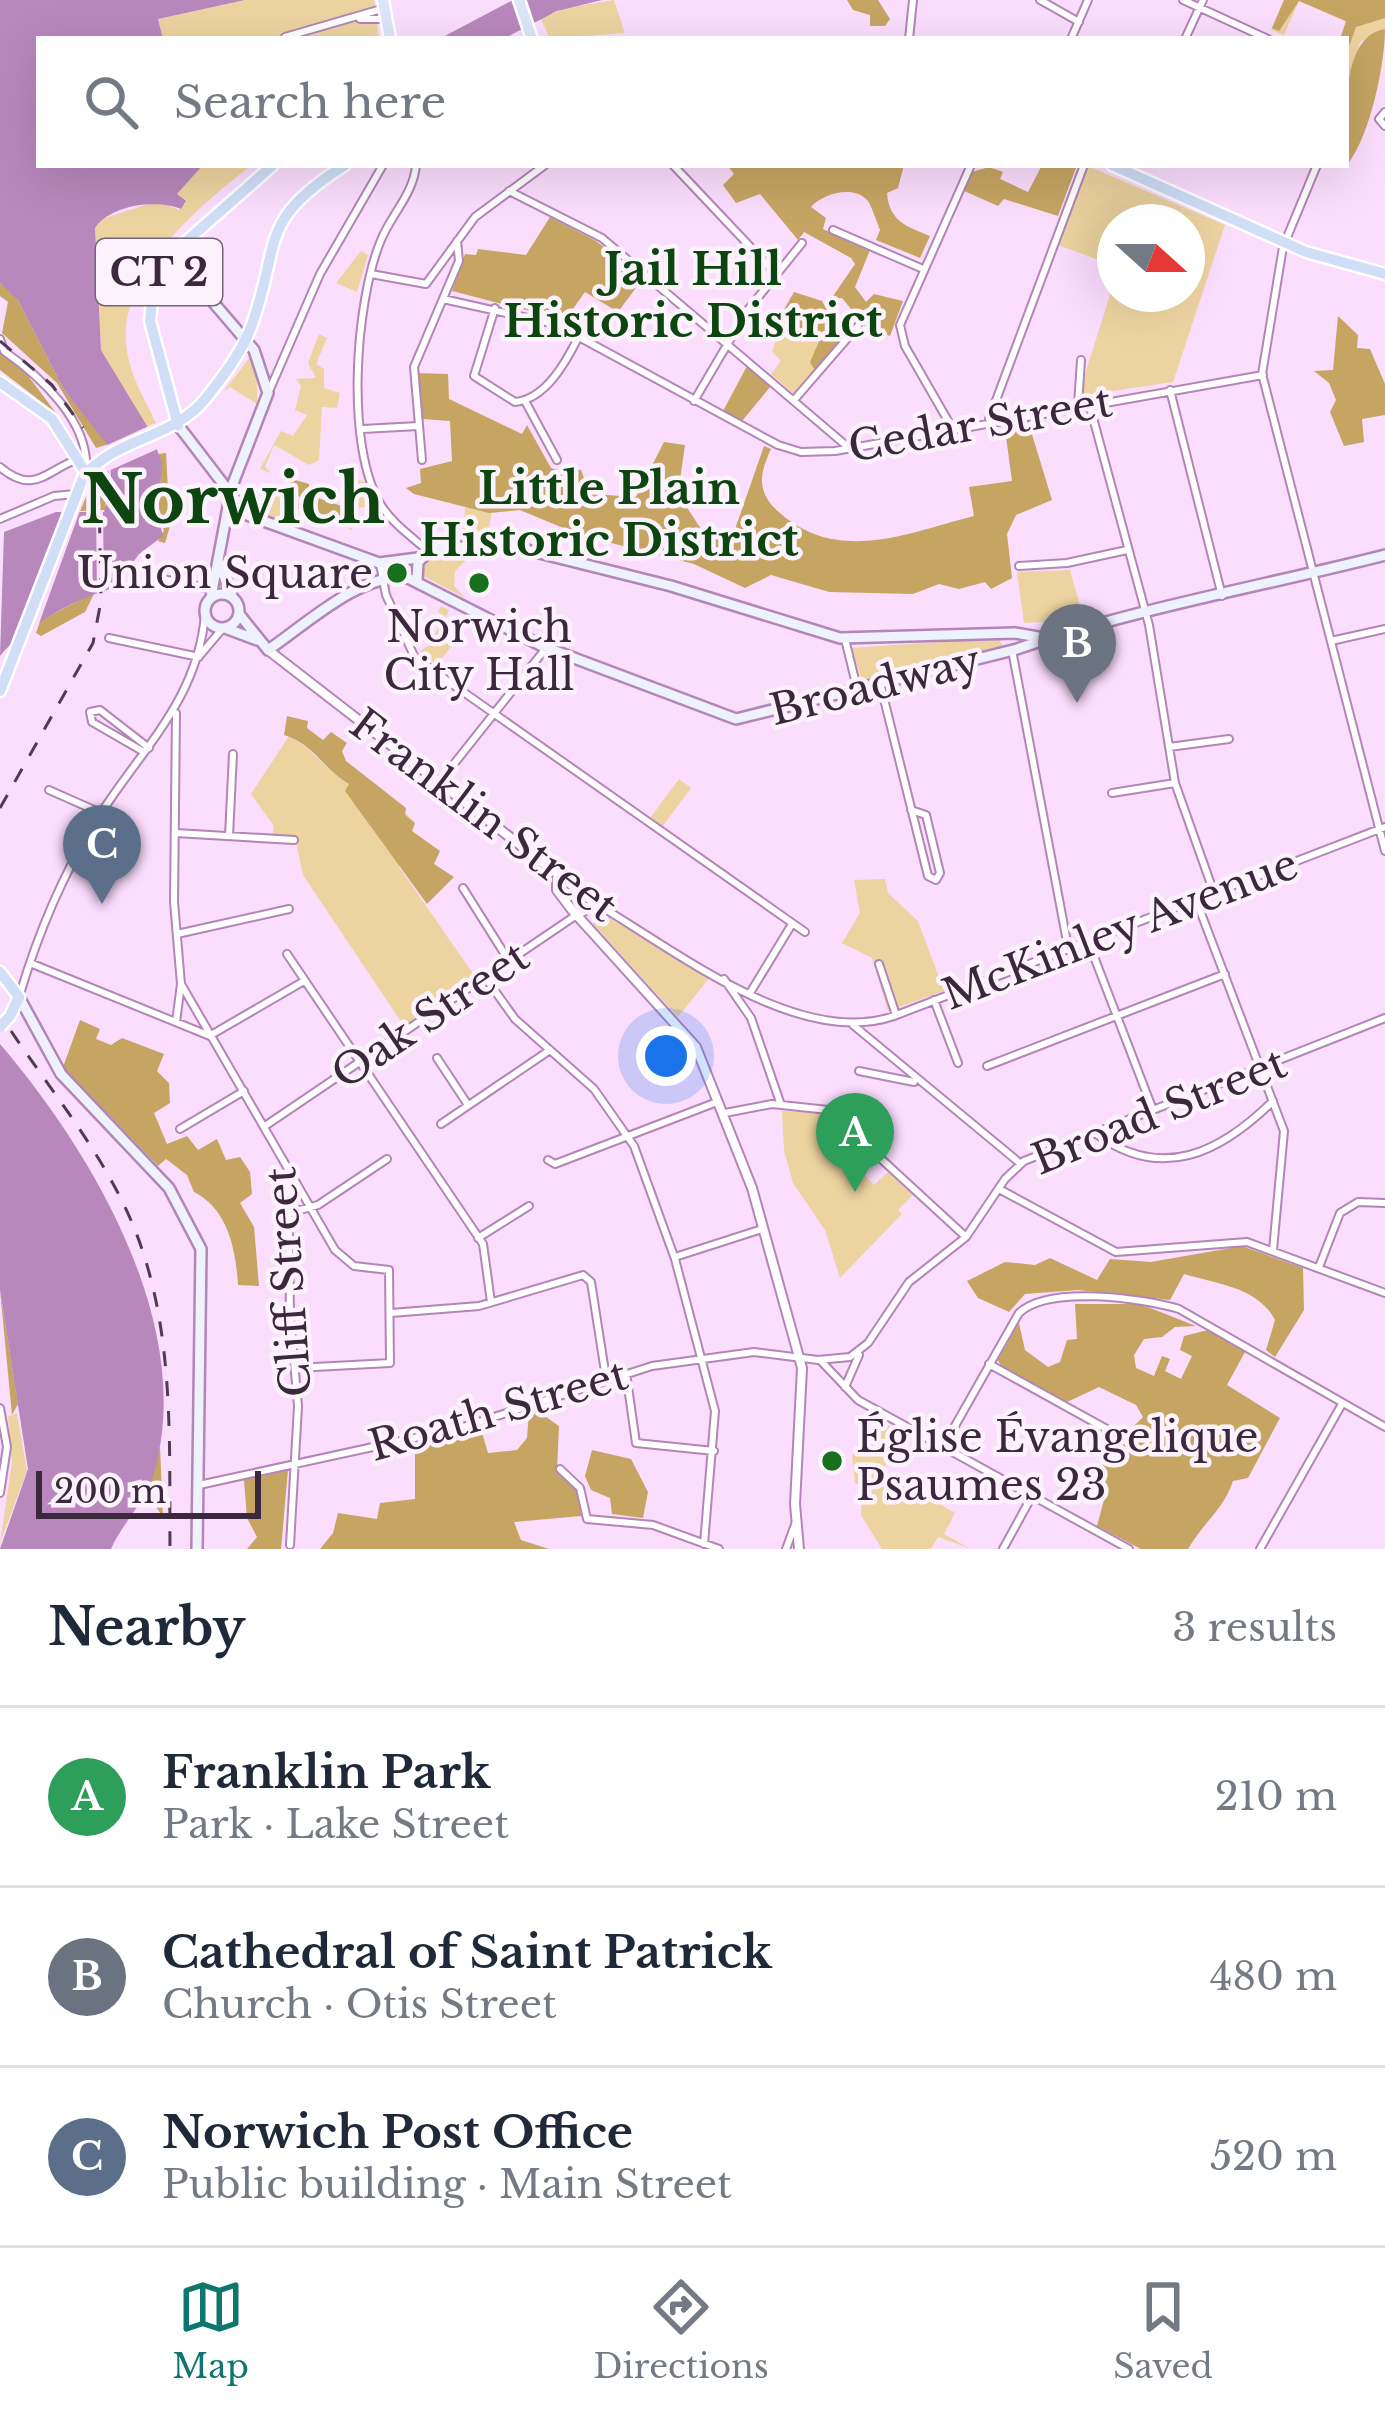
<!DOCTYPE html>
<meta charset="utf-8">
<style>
body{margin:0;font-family:"Libre Baskerville",serif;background:#f6f6f7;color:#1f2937}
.compass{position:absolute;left:1097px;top:204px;width:108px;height:108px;border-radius:50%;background:#fff;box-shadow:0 12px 48px #0002;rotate:111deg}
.scale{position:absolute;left:36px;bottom:30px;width:225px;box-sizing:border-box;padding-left:12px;border:6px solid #3b283d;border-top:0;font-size:33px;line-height:42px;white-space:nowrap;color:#3b283d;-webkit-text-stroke:9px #fcf2fc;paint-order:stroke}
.you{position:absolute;left:666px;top:1056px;width:42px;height:42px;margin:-30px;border:9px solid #fff;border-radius:50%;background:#1a73e8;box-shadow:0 0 0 18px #1a73e833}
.badge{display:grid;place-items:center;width:78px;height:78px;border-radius:50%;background:#0f766e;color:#fff;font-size:39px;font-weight:700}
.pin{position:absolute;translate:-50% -99px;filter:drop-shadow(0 3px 6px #0008)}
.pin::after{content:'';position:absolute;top:63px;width:42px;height:36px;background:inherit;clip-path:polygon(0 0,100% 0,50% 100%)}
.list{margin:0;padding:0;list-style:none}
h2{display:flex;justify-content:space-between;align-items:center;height:156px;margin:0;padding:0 48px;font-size:51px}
h2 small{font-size:39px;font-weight:400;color:#747a83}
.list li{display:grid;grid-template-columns:78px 1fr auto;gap:36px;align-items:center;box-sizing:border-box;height:180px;padding:0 48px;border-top:3px solid #e0e1e3}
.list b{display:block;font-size:45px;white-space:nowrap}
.list p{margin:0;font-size:39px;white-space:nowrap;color:#747a83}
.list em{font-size:39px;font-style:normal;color:#747a83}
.icon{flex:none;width:66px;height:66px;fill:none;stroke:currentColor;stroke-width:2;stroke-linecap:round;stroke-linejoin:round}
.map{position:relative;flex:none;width:1385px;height:1549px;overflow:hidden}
.search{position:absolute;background:#fff;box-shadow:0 12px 48px #0002;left:36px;right:36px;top:36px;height:132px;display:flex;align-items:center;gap:30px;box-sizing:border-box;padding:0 42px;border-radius:0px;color:#747a83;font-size:45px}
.sheet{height:696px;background:#fff}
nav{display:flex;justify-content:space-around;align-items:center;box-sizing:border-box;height:168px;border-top:3px solid #e0e1e3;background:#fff;font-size:33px;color:#747a83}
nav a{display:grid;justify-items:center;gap:6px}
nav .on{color:#0f766e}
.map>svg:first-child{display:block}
.green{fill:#edd3a0}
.forest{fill:#c6a563}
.water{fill:#b888bc}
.pier{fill:#fbddfd}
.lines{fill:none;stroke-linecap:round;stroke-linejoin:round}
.minor-casing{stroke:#b385b8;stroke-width:10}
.tertiary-casing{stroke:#b385b8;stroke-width:12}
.secondary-casing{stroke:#b385b8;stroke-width:14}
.primary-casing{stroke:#fff;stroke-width:15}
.trunk-casing{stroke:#fff;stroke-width:15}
.minor{stroke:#fff;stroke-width:6}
.tertiary{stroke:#fff;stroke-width:8}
.secondary{stroke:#edf2fd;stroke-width:9}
.primary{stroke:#dce6fa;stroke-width:10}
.trunk{stroke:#d0def8;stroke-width:10}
.rail{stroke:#503c52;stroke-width:3;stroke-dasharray:15 15;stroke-linecap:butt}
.trunk-bridge-casing{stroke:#fff;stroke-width:15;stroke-linecap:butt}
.trunk-bridge{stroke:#d0def8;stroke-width:10}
.poi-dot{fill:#17701b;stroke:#fcf2fc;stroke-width:4.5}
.labels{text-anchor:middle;stroke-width:9;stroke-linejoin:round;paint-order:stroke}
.shield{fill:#fcf2fc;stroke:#756576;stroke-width:3}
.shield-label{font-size:39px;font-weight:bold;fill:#3b283d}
.street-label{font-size:42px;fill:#3b283d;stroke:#fcf2fc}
.poi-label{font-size:42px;fill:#3b283d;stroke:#fcf2fc;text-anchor:end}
.neighbourhood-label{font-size:45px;font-weight:bold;fill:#0d4510;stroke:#fcf2fc}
.town-label{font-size:66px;font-weight:bold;fill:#0d4510;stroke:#fcf2fc}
</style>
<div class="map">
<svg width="1385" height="1549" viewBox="0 0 1385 1549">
<rect width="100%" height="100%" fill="#fbddfd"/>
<path class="green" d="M 245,0 L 374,0 L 379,39 L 163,39 L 158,19 Z
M 614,0 L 625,33 L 550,39 L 541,19 L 566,8 Z
M 1284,0 L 1385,0 L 1385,29 L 1360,42 L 1346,98 L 1346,54 L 1356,26 L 1299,1 L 1284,35 L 1271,30 Z
M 203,165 L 252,165 C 201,204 119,272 126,345 C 129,373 143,397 156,423 L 147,427 L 101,350 L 95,227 L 105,218 L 158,201 L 179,210 L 186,203 L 177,194 Z
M 1088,166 L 1225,225 L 1173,382 L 1078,396 L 1115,279 L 1115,294 L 1187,294 L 1187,222 L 1115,222 L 1115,266 L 1058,245 Z
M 361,251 L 368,255 L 357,292 L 336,283 Z
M 779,332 L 801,336 L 806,332 L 819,340 L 811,362 L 815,371 L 794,394 L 771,374 L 781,361 L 772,351 Z
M 319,334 L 327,338 L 316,364 L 324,369 L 324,388 L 340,393 L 337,408 L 322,407 L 319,460 L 309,465 L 274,445 L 265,467 L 271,473 L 260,469 L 281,431 L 293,436 L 307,415 L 295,410 L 301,386 L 296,379 L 316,378 L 308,363 Z
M 250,357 L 257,373 L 257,404 L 230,387 L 224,391 Z
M 501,447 L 488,537 L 463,536 L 465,508 Z
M 351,478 L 365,482 L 372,506 L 357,508 L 352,530 L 340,525 Z
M 261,487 L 288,498 L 280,523 L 256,512 L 265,498 L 256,492 Z
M 453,549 L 484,557 L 469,557 L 455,571 L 454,586 L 465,598 L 422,575 L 428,558 Z
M 1070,570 L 1084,620 L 1024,623 L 1017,572 Z
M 441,606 L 449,610 L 438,636 L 453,644 L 437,665 L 419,652 L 439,639 L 434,636 L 445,616 L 438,612 Z
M 999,638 L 1002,646 L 862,681 L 851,648 Z
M 289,736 C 314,749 325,770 349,784 L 346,791 L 363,815 L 381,788 L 415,823 L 399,867 L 476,978 L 404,1026 L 303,875 L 295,837 L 273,835 L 274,826 L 251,794 Z
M 679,779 L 691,788 L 662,827 L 650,818 Z
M 885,879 L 888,893 L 918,921 L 944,991 L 888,1011 L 872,958 L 842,943 L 860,913 L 854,880 Z
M 602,914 L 710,977 L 678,1017 L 593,924 L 594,916 Z
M 782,1111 L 827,1114 L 843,1131 L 833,1142 L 874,1185 L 888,1172 L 913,1195 L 898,1210 L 902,1214 L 840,1278 L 825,1230 L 793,1183 L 784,1150 Z
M 17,1414 L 27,1471 L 0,1543 L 12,1463 L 8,1416 Z
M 871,1416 L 901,1432 L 883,1471 L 955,1513 L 944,1534 L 971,1549 L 938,1537 L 931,1549 L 882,1549 L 861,1515 L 862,1485 L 855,1483 L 852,1456 Z"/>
<path class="forest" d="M 847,0 L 878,0 L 890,19 L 885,26 L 870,26 L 870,15 L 853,10 Z
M 1284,0 L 1385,0 L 1385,18 L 1356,27 L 1346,55 L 1346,39 L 1340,39 L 1346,21 L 1299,1 L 1279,31 L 1272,28 Z
M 1385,29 C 1385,64 1370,137 1347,165 L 1336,165 L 1346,165 C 1346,128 1338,36 1385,29 Z
M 727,165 L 904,165 L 898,188 L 887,193 C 889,221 906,226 930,236 L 920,258 L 876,240 L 880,230 C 877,223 872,207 868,201 C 854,184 822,194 811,207 L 826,218 L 823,229 L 870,250 L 855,287 L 866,302 L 874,294 L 903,301 L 890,336 L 865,326 L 842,298 L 831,299 L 855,264 L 851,258 L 804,232 L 798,240 L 760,194 L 736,203 L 723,185 L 734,174 Z
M 1077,165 L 1058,216 L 1004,199 L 998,206 L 962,190 L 972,172 L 989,167 L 1003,172 L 1000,179 L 1028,192 L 1041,167 Z
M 550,217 L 596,241 L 644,277 L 618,312 L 585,292 L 565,320 L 452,291 L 465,254 L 476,255 L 478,249 L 526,255 Z
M 0,283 L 17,298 L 64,390 L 109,444 L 96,448 L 57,383 L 2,333 L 8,302 L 0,296 Z
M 794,292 L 822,301 L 842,337 L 815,371 L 810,362 L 819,341 L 806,332 L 802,337 L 779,332 L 782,313 Z
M 1338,316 L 1358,335 L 1357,348 L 1370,349 L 1385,384 L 1385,415 L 1362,419 L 1364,442 L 1344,446 L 1330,412 L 1336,400 L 1329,383 L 1314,371 L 1333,370 Z
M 0,353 L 23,369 L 56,413 L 0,370 Z
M 747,366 L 771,386 L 742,421 L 723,411 Z
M 415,373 L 448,374 L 449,399 L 522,434 L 527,425 L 551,468 L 575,476 L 576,469 L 581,470 L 590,494 L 636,497 L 664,442 L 685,445 L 678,494 L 701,529 L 733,535 L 764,446 L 771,449 C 759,475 756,493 781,514 C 840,564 907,533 974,516 L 969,487 L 1012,481 L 1004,422 L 1027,418 L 1052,500 L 1016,515 L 1007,534 L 1012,578 L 991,589 L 985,582 L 959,589 L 939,584 L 913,594 L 829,592 L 771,575 L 745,588 L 694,564 L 580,535 L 520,510 L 489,513 L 414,494 L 406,488 L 421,483 L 420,469 L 452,461 L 450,421 L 423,419 Z
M 166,453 L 170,526 L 165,543 L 158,541 L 164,530 C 152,508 166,480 158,454 Z
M 109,470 L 105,510 L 80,511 L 93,481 Z
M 292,479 L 309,484 L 309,495 L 342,506 L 341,522 L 297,508 L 300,497 L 291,492 L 284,497 Z
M 95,592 L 85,612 L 41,636 L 36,633 L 40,621 Z
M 287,716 L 308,721 L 307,728 L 323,740 L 331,732 L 347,743 L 342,751 L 346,761 L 406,808 L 405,815 L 415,823 L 412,831 L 440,851 L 434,864 L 454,877 L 427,904 L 345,791 L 349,784 C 323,769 314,744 284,735 Z
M 80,1020 L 100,1029 L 96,1039 L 111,1045 L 122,1038 L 164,1054 L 157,1071 L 169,1083 L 170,1103 L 154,1113 L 167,1144 L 187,1136 L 198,1150 L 217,1139 L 226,1160 L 240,1157 L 250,1172 L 252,1194 L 240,1203 L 254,1227 L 259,1286 L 238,1285 C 236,1250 228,1209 194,1192 L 187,1175 L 166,1159 L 158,1166 L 63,1067 Z
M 1242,1246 L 1303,1268 L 1304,1310 L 1275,1357 L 1266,1350 L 1275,1320 C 1258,1287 1217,1284 1184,1274 L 1170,1300 L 1078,1290 L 1025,1294 L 1009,1312 L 978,1298 L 967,1281 L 1005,1262 L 1035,1265 L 1050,1258 L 1097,1280 L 1110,1259 L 1151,1262 Z
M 0,1290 L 18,1404 L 12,1415 Z
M 1075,1304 L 1140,1304 L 1196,1326 L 1175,1327 L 1162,1337 L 1144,1339 L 1134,1355 L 1136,1368 L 1154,1376 L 1162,1356 L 1170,1359 L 1165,1371 L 1181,1379 L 1192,1356 L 1180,1350 L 1184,1336 L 1208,1330 L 1245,1352 L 1227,1385 L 1280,1418 L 1248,1478 L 1233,1481 C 1224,1509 1203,1523 1188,1549 L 1141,1549 L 1097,1526 L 1105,1496 L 1094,1491 C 1101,1455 1119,1441 1143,1417 L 1136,1405 L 1099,1387 L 1065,1403 L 1001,1366 L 998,1360 L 1019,1323 L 1025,1350 L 1048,1367 L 1060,1362 L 1067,1340 L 1077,1339 Z
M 536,1410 L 559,1426 L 557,1470 L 580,1492 L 581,1516 L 514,1522 L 521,1540 L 549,1549 L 320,1549 L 333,1533 L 338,1513 L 377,1519 L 380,1503 L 415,1499 L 415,1444 L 480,1426 L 488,1453 L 517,1450 L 527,1438 L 529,1412 Z
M 160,1447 L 163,1517 L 156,1507 L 142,1504 Z
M 592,1450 L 631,1459 L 648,1492 L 643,1518 L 612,1514 L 610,1498 L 591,1490 L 585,1476 Z
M 288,1470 L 281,1549 L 247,1549 L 257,1537 L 247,1518 L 244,1480 Z"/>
<path class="water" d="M 0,0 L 245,0 L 158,19 L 163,39 L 39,39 L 39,165 L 203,165 L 177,194 L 186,201 L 181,209 C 159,200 113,203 95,228 L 101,350 L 150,431 L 162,463 L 158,516 L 163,536 L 139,554 L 115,588 C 81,595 22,628 0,656 L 4,532 L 56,512 L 104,512 L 111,485 L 110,448 L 64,390 L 18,300 L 0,283 Z
M 513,0 L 602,0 L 557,11 L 503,39 L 439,39 Z
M 0,1044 C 89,1148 195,1322 155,1469 C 147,1501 124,1520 111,1549 L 0,1549 L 28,1469 L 0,1290 Z"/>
<path class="pier" d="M 153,424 L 162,447 L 104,473 L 103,447 Z
M 81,508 L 37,629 L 18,636 L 63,511 Z
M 96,512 L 103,512 L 104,592 L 97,593 Z"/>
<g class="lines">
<defs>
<path id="minor" d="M 1040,0 L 1079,22
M 1183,0 L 1268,39
M 360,19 L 387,19
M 285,37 L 385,8
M 909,39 L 913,0
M 1071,39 L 1088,0
M 1185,39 L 1203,0
M 1385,112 L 1379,119 L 1385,126
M 416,165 C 414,193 391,215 381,240 C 355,302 345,447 381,505 C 392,523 412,537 428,551
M 673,165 L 776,274
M 1317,165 L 1283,247 L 1262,374 L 1385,851
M 509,191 L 602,238 L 849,448
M 833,230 L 923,269
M 371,274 L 426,284 L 475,217 L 545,165
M 443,299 L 555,324 L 778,445 L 801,452 L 835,451 L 1263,375
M 495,308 L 474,376 L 515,402 C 546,399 566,362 579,336
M 0,339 L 4,351 C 41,377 90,422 86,471
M 270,389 L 320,274 L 383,165
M 1170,390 L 1222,596
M 794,400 L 858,326
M 525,401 L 557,460
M 694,401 L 747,311 L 802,243
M 1089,403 L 1149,625 L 1175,783 L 1214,893
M 1078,405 L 1081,360
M 989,419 L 1084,165
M 951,426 L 905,346 L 900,325 L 971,165
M 363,429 L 418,426
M 422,460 L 414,367 L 459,261 L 457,241
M 0,467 C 34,496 47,470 76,460
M 0,519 L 54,496 L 76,494
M 380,564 L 386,595 L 415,658 L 805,932
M 1019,566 L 1067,563 L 1127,550
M 153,577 L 205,588 L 214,585
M 109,638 L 199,657
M 845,639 L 857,688
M 1331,641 L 1385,629
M 1012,650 L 1068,947
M 201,654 L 223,628
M 880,683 L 928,876 L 936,880 L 940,873 L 926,815 L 911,810
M 176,713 L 174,902 L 181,984 L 335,1250 L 354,1266 L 389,1270 L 390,1363 L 296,1368
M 1169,747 L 1229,739
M 144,752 L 92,722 L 90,712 L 100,710 L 149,748
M 438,784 L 546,648
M 49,790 L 101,813
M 1112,793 L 1175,783
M 176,833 L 294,840
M 229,836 L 233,754
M 463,888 L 509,961
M 1196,900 L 1284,1131 L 1273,1250
M 595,903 C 675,950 799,1049 894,1016 L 1385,827
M 177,934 L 289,909
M 1088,941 L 1153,1110
M 287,954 L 483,1244 L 491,1302
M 30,963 L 210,1036
M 879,964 L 896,1015
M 485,977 L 515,1019 L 594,1089 L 634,1146 L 675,1259 L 715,1411 L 704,1544
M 724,979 L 751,1018 L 781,1105
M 750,993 L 792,924
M 20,994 C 37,937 63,875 94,824 C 138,752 198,702 205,614
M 934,1000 L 958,1063
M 176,1022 L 181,984
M 853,1025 L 1021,1164
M 211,1035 L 304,981
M 437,1058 L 468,1105
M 987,1066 L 1225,974
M 859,1071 L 914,1082
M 725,1113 L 772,1104 L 828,1110 L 966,1237
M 441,1124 L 550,1050
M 265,1126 L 575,916
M 180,1129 L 244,1091
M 1095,1133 C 1162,1183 1221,1152 1273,1101
M 548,1160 L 555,1164 L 717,1102
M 288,1169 L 290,1317 L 298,1406 L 290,1545
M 999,1189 L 1116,1252 L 1247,1242 L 1385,1293
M 289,1213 L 318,1205 L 387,1159
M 478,1238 L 529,1206
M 675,1257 L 762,1229
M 1319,1267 L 1340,1213 L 1358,1202 L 1385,1203
M 391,1313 L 479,1306 L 583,1275 L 591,1282 L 606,1378
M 820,1360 L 858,1400 L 1129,1549
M 989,1364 L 1112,1432
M 626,1373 L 636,1443 L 714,1451
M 845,1387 L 859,1355
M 0,1408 L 7,1447 L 0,1493
M 943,1447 L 1019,1313 C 1048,1285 1142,1298 1179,1309 L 1385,1427
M 560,1469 L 580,1488 L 587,1519 L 653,1525 L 719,1549
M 199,1485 L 460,1428 L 652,1366 L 754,1352 L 818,1360 L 850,1357 L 868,1343 L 909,1282 L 966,1237 L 1005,1179 L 1024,1161 L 1385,1018
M 786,1549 L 796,1522
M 1003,1549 L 1032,1496
M 1260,1549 L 1342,1404"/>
<path id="tertiary" d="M 268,650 L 595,903 L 576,916
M 557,879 L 557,890 L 572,910 L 696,1047 L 752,1188 L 802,1368 L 795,1504 L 799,1549"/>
<path id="secondary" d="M 172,254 L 254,350 L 268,393 L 232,486 L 211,597
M 178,425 L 247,515 L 379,563 L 418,558
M 219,563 L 232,596
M 417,581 L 418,562 L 435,546 L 527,550 L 671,586 L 840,638 L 1015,633 L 1038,637
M205 611a17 17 0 1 1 34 0a17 17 0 1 1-34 0Z
M 239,614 L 268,650 C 304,626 362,571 408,578 L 542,646 L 736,719 L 1017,649 C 1134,609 1263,586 1385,555
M 225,628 L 257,640
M 19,997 L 61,1074 L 169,1188 L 201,1249 L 197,1549"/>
<path id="primary" d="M 383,0 L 390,39
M 519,0 L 532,39"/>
<path id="trunk" d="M 1112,165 L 1306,252 L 1385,274
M 0,382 L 52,419 L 86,473
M 178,425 L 150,321 L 154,283 L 172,254 L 273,165
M 0,691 L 83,478 C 113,438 174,439 206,398 C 223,377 242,352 251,327 C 282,244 255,222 345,165
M 0,972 L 19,997 L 10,1016"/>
</defs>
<use href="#minor" class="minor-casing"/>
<use href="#tertiary" class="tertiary-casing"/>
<use href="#secondary" class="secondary-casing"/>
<use href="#primary" class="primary-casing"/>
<use href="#trunk" class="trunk-casing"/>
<use href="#minor" class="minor"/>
<use href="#tertiary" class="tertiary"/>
<use href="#secondary" class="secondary"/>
<use href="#primary" class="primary"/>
<use href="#trunk" class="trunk"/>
<path class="rail" d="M 0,341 L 52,385 L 83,428
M 0,808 L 93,643 L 101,601 L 99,492
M 11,1031 C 50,1089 95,1144 125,1207 C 176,1314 169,1434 170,1549"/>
<defs>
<path id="trunk-bridge" d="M 0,1027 L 10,1016"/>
</defs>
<use href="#trunk-bridge" class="trunk-bridge-casing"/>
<use href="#trunk-bridge" class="trunk-bridge"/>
</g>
<g class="poi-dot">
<circle cx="397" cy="573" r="12"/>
<circle cx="479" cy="583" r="12"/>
<circle cx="832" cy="1461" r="12"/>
</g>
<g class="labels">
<rect class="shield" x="96" y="239" width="126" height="66" rx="9"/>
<g class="shield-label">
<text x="159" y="286">CT 2</text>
</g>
<g class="street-label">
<text transform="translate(980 424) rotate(-10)" y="15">Cedar Street</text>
<text transform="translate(875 685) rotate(-14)" y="15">Broadway</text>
<text transform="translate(484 815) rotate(37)" y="15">Franklin Street</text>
<text transform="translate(1120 929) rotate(-21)" y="15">McKinley Avenue</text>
<text transform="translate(430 1015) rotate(-34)" y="15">Oak Street</text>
<text transform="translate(1159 1111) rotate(-22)" y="15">Broad Street</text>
<text transform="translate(288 1282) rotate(-94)" y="15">Cliff Street</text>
<text transform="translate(498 1410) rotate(-16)" y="15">Roath Street</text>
</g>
<g class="poi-label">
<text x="373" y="588">Union Square</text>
<text x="479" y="642" text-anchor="middle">Norwich<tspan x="479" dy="48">City Hall</tspan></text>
<text x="856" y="1452" text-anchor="start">Église Évangelique<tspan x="856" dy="48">Psaumes 23</tspan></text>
</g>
<g class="neighbourhood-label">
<text x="693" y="285">Jail Hill<tspan x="693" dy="52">Historic District</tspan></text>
<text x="609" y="504">Little Plain<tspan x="609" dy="52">Historic District</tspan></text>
</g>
<g class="town-label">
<text x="233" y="523">Norwich</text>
</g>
</g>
</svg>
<svg class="compass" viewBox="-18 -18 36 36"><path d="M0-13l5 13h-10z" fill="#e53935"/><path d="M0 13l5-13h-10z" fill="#747a83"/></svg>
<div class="scale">200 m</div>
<div class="you"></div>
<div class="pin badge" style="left:855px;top:1192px;background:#2e9e5b">A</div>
<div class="pin badge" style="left:1077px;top:703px;background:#6b7280">B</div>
<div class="pin badge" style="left:102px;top:904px;background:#5c6f8a">C</div>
<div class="search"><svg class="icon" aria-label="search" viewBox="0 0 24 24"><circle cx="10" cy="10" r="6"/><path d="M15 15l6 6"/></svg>Search here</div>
</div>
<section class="sheet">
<h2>Nearby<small>3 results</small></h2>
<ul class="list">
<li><span class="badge" style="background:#2e9e5b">A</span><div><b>Franklin Park</b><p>Park · Lake Street</p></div><em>210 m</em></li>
<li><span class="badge" style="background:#6b7280">B</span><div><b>Cathedral of Saint Patrick</b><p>Church · Otis Street</p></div><em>480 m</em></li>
<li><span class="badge" style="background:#5c6f8a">C</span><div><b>Norwich Post Office</b><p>Public building · Main Street</p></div><em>520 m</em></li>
</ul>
</section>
<nav>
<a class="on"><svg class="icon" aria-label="map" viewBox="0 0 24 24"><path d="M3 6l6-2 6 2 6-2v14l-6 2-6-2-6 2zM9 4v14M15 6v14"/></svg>Map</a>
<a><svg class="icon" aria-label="directions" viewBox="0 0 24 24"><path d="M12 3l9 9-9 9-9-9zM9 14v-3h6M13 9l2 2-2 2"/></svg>Directions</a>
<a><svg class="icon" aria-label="saved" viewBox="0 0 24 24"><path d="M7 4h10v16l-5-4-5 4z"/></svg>Saved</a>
</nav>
